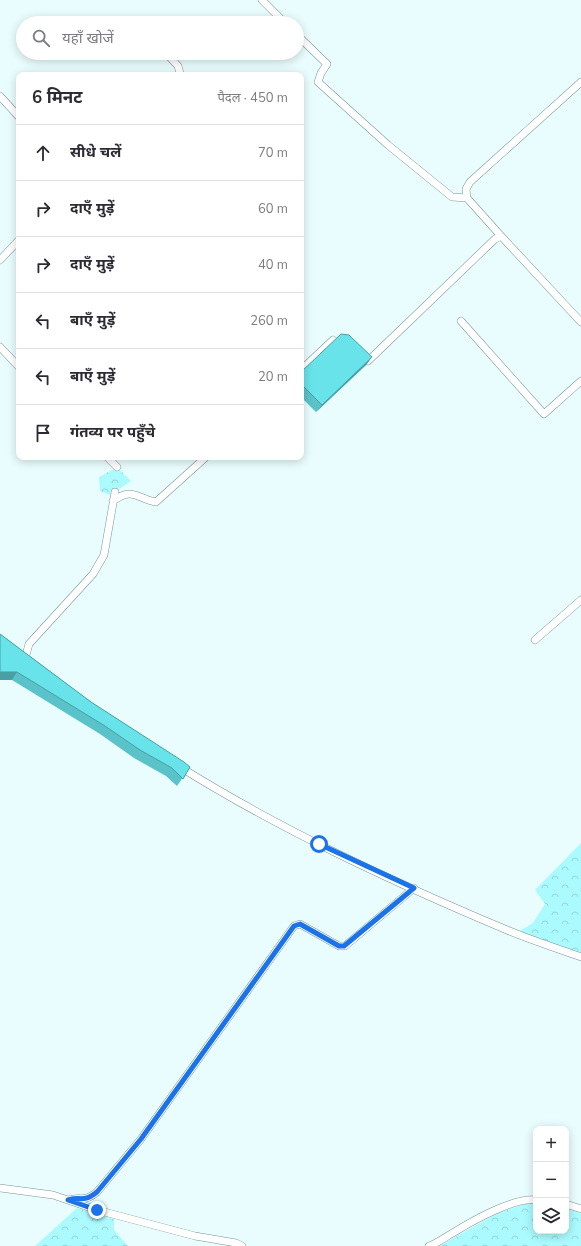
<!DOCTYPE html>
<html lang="hi">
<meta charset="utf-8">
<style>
body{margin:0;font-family:"Nunito Sans","Noto Sans Devanagari",sans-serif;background:#f7f7f7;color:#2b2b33}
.controls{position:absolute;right:12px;bottom:12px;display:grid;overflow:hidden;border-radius:8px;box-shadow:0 2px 10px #0003}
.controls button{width:36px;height:36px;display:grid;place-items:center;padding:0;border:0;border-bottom:1px solid #e1e1e2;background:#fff;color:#2b2b33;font:20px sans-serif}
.stop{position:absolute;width:12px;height:12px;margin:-9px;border:3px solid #1a73e8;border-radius:50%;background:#fff}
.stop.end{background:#1a73e8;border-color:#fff;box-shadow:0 1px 4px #0008}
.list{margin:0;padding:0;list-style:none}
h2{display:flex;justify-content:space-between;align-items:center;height:52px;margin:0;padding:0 16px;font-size:17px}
h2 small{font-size:13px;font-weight:400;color:#7c7c81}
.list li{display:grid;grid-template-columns:26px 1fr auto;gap:12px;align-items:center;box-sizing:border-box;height:56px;padding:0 16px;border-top:1px solid #e1e1e2}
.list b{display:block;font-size:15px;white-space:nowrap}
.list em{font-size:13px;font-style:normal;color:#7c7c81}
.icon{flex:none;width:22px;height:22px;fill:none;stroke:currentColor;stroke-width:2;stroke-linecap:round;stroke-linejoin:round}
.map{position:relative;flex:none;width:581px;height:1246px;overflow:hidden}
.search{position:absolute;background:#fff;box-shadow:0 2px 10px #0003;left:16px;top:16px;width:288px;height:44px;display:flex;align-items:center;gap:10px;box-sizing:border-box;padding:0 14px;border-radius:22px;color:#7c7c81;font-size:15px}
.panel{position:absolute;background:#fff;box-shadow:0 2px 10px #0003;left:16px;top:72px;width:288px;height:388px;border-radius:8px}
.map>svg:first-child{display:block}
.forest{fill:url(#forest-crowns)}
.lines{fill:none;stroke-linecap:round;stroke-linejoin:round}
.street-casing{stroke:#779596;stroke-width:8}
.street{stroke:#fff;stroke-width:7}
.wall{fill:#59c3c9}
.shaded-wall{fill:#499fa4}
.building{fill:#68e3ea;stroke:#499fa4}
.route{stroke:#1a73e8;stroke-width:5}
</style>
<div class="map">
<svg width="581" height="1246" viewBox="0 0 581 1246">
<defs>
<pattern id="forest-crowns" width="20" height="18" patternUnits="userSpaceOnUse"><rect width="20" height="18" fill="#aafafe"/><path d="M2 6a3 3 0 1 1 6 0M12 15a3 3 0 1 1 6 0" fill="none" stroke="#93d7da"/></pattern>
</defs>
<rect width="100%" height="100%" fill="#eafdfe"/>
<path class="forest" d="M 112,470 L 120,470 L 131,481 L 119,489 L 111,490 L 110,495 L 100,491 L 99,477 Z
M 581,843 L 581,954 L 518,932 L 533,923 L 545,904 L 535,890 Z
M 528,1203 L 536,1204 L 536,1231 L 566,1231 L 566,1208 L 581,1214 L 581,1246 L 439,1246 L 498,1213 Z
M 77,1208 L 114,1219 L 114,1230 L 128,1246 L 35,1246 Z"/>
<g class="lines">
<defs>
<path id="street" d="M 262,0 L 285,23
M 297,35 L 327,64 L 321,73 L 318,82 L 388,145 L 452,197 L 467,198
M 166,53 L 178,66 L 180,73 L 179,75
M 581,82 L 470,182 L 466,189 L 467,198 L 501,236 L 581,322
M 0,96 L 19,117
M 0,260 L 19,240
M 461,321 L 544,414 L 581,381
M 0,347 L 19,367
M 368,361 L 495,239 L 501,236
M 301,370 L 333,340
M 107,457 L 117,467
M 113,501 C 133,486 137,499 156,502 L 206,457
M 535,640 L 581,600
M 24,662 L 29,644 L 93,574 L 104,555 L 115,492
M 180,767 C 283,831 395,883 507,930 C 531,940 556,948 581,957
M 0,1188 L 53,1195 L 97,1210 L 195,1236 L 236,1243 L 242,1246
M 68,1200 C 82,1196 83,1203 97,1192 L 141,1139 L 294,926 L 300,924 L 339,946 L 345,946 L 414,888
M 566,1204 L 581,1209
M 429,1246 C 438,1243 447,1236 456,1231 C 474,1220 515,1197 536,1200"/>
</defs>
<use href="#street" class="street-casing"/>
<use href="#street" class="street"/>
</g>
<path class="wall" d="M 367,364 L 316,412 L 301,397 L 301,372 Z
M 0,634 L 91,702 L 190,767 L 177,786 L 166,776 L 134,758 L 100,734 L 12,680 Z"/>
<path class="shaded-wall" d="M 372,357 L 367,364 L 316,412 L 322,405 Z
M 0,672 L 17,672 L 12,680 L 0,680 Z"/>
<path class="building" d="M 341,334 L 349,335 L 372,357 L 322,405 L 301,384 L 301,372 Z
M 0,634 L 91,702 L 184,762 L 190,767 L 183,779 L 172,768 L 140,750 L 105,726 L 17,672 L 0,672 Z"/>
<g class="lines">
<path class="route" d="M 97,1210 L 68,1200 C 82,1196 83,1203 97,1192 L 141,1139 L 294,926 L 300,924 L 339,946 L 344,946 L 414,888 L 319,844"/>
</g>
</svg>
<div class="controls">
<button>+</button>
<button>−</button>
<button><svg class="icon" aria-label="layers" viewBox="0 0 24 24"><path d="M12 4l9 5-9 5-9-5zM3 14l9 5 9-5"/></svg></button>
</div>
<div class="stop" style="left:319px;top:844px"></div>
<div class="stop end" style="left:97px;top:1210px"></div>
<div class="search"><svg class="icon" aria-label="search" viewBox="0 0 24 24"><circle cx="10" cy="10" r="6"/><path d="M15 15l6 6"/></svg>यहाँ खोजें</div>
<section class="panel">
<h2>6 मिनट<small>पैदल · 450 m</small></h2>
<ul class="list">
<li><svg class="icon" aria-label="ahead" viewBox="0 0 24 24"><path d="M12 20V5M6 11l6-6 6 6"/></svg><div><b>सीधे चलें</b></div><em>70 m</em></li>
<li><svg class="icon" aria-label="right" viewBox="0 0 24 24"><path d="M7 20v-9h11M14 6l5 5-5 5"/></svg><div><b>दाएँ मुड़ें</b></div><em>60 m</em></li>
<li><svg class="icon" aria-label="right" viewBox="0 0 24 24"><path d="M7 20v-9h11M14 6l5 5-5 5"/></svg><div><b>दाएँ मुड़ें</b></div><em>40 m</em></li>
<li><svg class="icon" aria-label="left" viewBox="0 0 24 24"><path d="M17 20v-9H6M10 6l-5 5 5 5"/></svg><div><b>बाएँ मुड़ें</b></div><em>260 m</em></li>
<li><svg class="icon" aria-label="left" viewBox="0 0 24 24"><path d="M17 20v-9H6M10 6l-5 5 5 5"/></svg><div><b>बाएँ मुड़ें</b></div><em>20 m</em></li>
<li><svg class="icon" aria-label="arrive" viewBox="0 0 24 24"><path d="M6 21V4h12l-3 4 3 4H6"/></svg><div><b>गंतव्य पर पहुँचे</b></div></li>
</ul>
</section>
</div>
